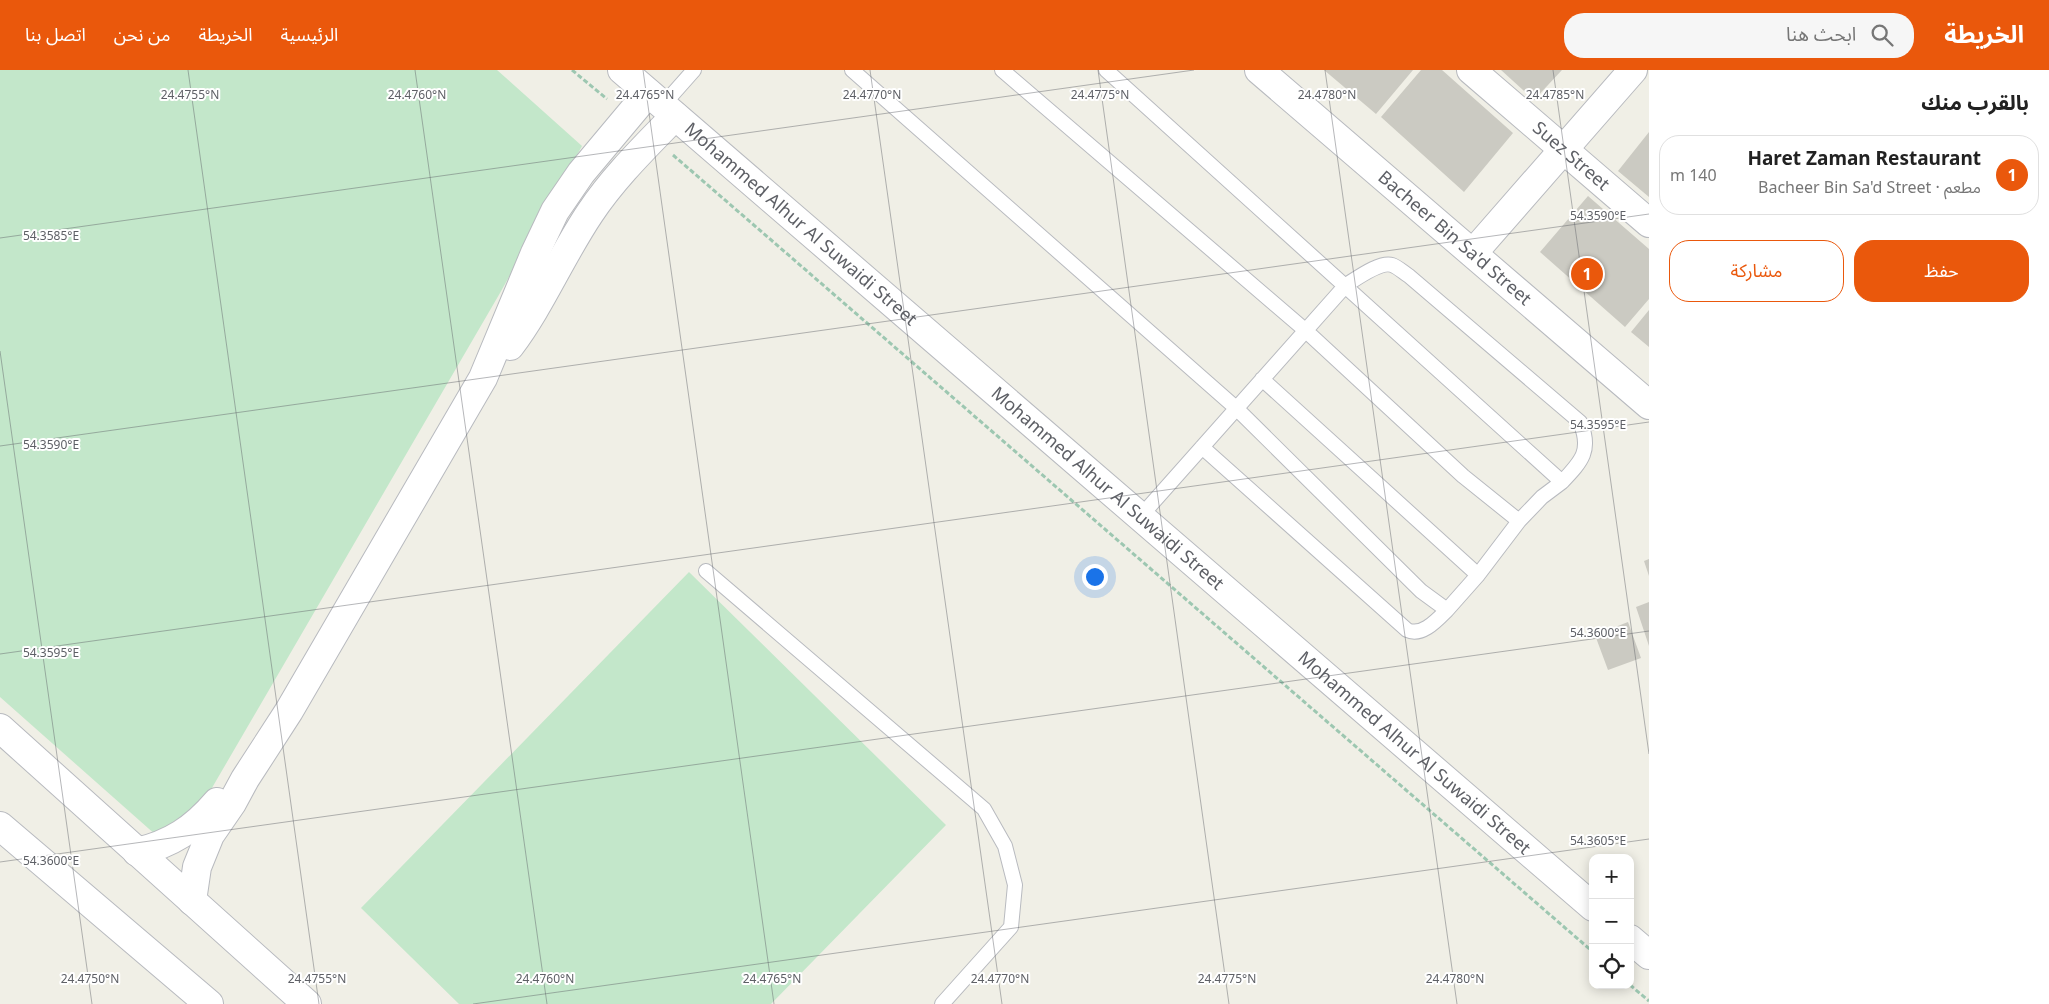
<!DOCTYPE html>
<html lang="ar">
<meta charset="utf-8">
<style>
body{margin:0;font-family:"Noto Sans","Noto Sans Arabic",sans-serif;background:#f6f6f6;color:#222;direction:rtl}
.controls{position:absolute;right:15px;bottom:15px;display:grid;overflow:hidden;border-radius:10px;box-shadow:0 2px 12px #0003}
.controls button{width:45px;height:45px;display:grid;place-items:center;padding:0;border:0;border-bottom:1px solid #e0e0e0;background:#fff;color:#222;font:25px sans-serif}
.you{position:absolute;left:1094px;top:506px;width:18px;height:18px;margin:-12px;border:4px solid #fff;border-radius:50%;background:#1a73e8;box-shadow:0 0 0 8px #1a73e833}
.badge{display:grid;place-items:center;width:32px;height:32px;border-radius:50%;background:#ea580c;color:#fff;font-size:16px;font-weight:700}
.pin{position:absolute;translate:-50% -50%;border:2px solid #fff;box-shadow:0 1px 5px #0006}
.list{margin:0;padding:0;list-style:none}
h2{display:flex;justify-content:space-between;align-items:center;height:65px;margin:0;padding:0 20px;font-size:21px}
h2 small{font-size:16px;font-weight:400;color:#767676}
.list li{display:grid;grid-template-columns:32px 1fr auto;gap:15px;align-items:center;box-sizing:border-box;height:80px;margin:0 10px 10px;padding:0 10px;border:1px solid #e0e0e0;border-radius:20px}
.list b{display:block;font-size:19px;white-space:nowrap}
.list p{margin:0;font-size:16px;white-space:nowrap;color:#767676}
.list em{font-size:16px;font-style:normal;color:#767676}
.actions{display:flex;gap:10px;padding:15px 20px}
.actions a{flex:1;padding:11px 0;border:1px solid #ea580c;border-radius:20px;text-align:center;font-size:18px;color:#ea580c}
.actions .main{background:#ea580c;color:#fff}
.icon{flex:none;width:28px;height:28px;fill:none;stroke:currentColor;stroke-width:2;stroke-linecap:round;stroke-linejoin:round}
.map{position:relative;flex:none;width:1649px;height:934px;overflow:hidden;direction:ltr}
header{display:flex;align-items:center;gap:30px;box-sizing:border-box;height:70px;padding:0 25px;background:#ea580c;color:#fff}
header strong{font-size:24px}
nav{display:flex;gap:28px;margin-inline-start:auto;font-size:18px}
.search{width:350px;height:45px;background:#f6f6f6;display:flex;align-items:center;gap:12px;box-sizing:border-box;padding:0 18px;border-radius:20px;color:#767676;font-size:19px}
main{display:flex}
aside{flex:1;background:#fff}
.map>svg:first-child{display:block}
.green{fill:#c3e7ca}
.building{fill:#cbcac2}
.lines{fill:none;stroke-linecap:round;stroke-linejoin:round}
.service-casing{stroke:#b8babf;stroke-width:16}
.minor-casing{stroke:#b8babf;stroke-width:30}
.tertiary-casing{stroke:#b8babf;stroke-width:30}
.path{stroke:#9dc7b1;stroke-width:3;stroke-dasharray:5 2.5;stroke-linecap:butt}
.service{stroke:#fff;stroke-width:14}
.minor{stroke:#fff;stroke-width:28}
.tertiary{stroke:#fff;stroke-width:28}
.ticks{fill:none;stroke:#5e6066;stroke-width:1;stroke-opacity:0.45}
.labels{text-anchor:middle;stroke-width:4;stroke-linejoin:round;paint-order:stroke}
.street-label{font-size:18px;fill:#5e6066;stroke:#fff}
.ticks-label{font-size:12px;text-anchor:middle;fill:#5e6066;stroke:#fff;stroke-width:4;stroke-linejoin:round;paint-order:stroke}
</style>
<header>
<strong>الخريطة</strong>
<div class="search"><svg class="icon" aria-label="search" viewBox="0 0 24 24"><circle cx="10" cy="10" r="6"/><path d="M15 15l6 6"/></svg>ابحث هنا</div>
<nav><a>الرئيسية</a><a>الخريطة</a><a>من نحن</a><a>اتصل بنا</a></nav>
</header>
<main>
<aside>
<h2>بالقرب منك<small></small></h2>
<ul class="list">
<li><span class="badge">1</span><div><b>Haret Zaman Restaurant</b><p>مطعم · Bacheer Bin Sa'd Street</p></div><em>140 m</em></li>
</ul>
<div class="actions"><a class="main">حفظ</a><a>مشاركة</a></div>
</aside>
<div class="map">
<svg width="1649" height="934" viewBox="0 0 1649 934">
<rect width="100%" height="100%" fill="#f0efe6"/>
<path class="green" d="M 0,0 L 497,0 L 582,76 L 500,223 L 202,735 L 157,766 L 0,627 Z
M 689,502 L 946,755 L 771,934 L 459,934 L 361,838 Z"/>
<path class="building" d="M 1324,0 L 1413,0 L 1376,44 Z
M 1421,0 L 1442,0 L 1513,63 L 1464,122 L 1381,47 Z
M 1501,0 L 1562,0 L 1534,30 Z
M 1649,62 L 1649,127 L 1618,101 Z
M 1588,126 L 1649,179 L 1649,229 L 1625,257 L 1540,182 Z
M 1649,240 L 1649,277 L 1631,262 Z
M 1649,489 L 1649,506 L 1644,491 Z
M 1649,532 L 1649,576 L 1636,537 Z
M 1628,552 L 1641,588 L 1608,600 L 1595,565 Z"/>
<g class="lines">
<defs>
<path id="service" d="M 852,0 L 1236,338 L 1421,521 L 1447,540 L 1478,505 L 1519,451
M 1002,0 L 1305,260 L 1463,406 L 1519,451 L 1542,427 L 1562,412 L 1106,0
M 663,35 L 694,0
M 1262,309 L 1478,505
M 1202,377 L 1407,560 C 1422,567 1437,550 1447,540
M 1140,447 L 1346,215 C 1356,209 1380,191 1392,195 C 1398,197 1404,203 1409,206 L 1580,352 C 1592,380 1582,391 1562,412
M 706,501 L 984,739 L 1005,776 L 1015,815 L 1011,857 L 942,934"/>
<g id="minor">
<path id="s1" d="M 1259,0 L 1649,335"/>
<path id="s2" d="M 1471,0 L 1649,153"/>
<path d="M 1473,183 L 1633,0"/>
<path d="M 510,276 C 541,235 561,186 590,143 C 614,107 645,77 675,46"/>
<path d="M 0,658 L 307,934"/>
<path d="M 0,756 L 209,934"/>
<path d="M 137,782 C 171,774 194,759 217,732"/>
<path d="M 192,831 L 197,797 L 210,765 L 232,733 L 245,709 L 289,641 L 483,308 L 535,183 L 555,141 L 581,103 L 648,23"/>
</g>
<g id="tertiary">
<path id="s3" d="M 622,0 L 1593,837"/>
<path d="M 1630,869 L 1649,885"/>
</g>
</defs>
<use href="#service" class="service-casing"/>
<use href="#minor" class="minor-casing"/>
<use href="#tertiary" class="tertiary-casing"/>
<path class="path" d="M 572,0 L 607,29
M 673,85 L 1593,882
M 1630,915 L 1649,931"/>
<use href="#service" class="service"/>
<use href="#minor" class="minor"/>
<use href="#tertiary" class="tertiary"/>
</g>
<path class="ticks" d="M 188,0 L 319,934M 415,0 L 547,934M 643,0 L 774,934M 870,0 L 1002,934M 1098,0 L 1229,934M 1325,0 L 1457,934M 1553,0 L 1649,684M 0,168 L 1194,0M 0,281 L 92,934M 0,376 L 1649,144M 0,584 L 1649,352M 0,792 L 1649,561M 473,934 L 1649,769"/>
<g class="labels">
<g class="street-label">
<text dy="6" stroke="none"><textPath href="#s2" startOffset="132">Suez Street</textPath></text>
<text dy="6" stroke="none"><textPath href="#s3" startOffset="236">Mohammed Alhur Al Suwaidi Street</textPath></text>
<text dy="6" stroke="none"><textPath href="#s1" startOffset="258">Bacheer Bin Sa'd Street</textPath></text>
<text dy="6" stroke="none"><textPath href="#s3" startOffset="641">Mohammed Alhur Al Suwaidi Street</textPath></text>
<text dy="6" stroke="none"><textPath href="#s3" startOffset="1046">Mohammed Alhur Al Suwaidi Street</textPath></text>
</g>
</g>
<g class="ticks-label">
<text x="190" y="29">24.4755°N</text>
<text x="417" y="29">24.4760°N</text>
<text x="645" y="29">24.4765°N</text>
<text x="872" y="29">24.4770°N</text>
<text x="1100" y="29">24.4775°N</text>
<text x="1327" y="29">24.4780°N</text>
<text x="1555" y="29">24.4785°N</text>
<text x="1598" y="150">54.3590°E</text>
<text x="51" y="170">54.3585°E</text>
<text x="1598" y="359">54.3595°E</text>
<text x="51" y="379">54.3590°E</text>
<text x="1598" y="567">54.3600°E</text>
<text x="51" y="587">54.3595°E</text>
<text x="1598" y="775">54.3605°E</text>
<text x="51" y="795">54.3600°E</text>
<text x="90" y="913">24.4750°N</text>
<text x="317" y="913">24.4755°N</text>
<text x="545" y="913">24.4760°N</text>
<text x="772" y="913">24.4765°N</text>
<text x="1000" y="913">24.4770°N</text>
<text x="1227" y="913">24.4775°N</text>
<text x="1455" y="913">24.4780°N</text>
</g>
</svg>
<div class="controls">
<button>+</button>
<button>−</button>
<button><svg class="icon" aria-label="locate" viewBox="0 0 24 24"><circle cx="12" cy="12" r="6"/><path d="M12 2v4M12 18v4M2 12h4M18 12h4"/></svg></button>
</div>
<div class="you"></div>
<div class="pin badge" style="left:1587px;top:204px">1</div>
</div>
</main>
